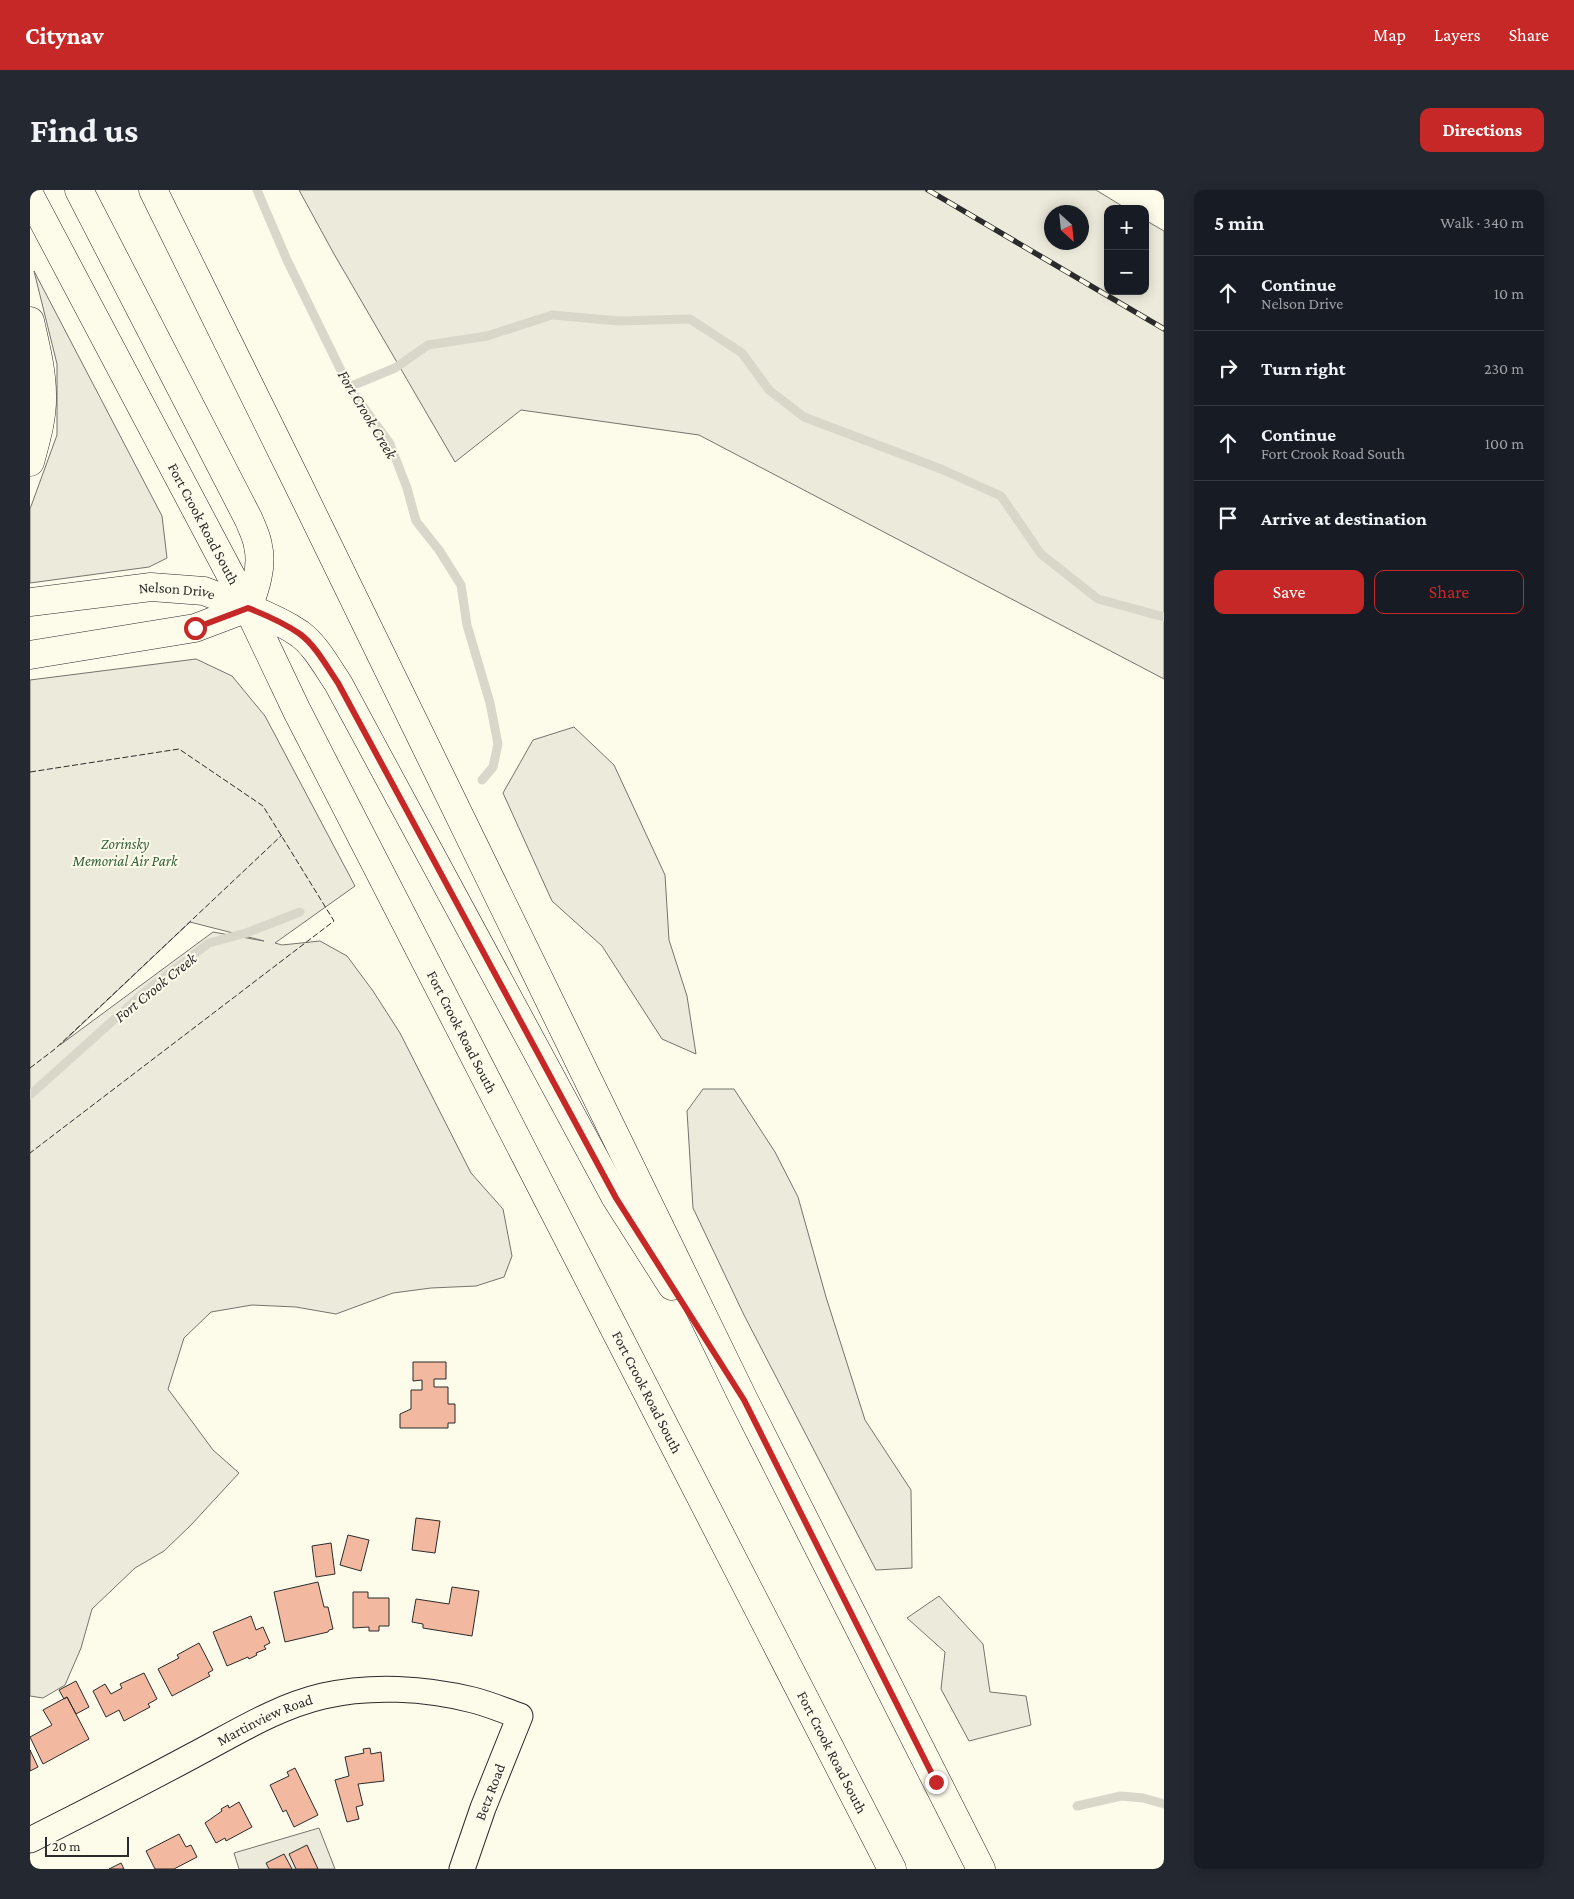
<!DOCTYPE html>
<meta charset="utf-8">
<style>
body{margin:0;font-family:"Crimson Pro",serif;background:#242831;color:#f1f3f6}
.controls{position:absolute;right:15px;top:15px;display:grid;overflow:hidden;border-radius:10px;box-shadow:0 2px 12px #0003}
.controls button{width:45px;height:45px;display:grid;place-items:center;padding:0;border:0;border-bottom:1px solid #363941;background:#171b24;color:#f1f3f6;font:25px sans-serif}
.compass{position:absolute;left:1014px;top:15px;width:45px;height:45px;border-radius:50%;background:#171b24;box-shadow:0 2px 12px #0003;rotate:153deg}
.scale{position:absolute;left:15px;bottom:12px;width:84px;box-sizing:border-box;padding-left:5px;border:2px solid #2b2b2b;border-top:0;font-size:14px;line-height:18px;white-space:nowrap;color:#2b2b2b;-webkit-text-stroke:4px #fdfbea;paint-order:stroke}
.stop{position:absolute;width:15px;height:15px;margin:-11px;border:4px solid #c62828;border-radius:50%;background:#fff}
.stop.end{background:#c62828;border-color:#fff;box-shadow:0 1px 5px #0008}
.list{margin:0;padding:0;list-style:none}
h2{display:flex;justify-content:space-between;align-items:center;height:65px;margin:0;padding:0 20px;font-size:21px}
h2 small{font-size:16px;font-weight:400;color:#9ea1a6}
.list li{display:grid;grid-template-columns:32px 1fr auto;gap:15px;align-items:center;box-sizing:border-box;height:75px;padding:0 20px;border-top:1px solid #363941}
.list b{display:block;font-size:19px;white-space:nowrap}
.list p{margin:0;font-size:16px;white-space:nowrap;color:#9ea1a6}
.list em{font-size:16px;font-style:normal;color:#9ea1a6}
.actions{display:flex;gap:10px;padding:15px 20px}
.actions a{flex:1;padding:11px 0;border:1px solid #c62828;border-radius:10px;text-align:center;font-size:18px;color:#c62828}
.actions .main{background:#c62828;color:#fff}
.icon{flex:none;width:28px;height:28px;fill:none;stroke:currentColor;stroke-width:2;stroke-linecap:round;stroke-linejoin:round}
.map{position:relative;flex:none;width:1134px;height:1679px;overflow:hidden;border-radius:10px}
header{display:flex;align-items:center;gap:30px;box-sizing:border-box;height:70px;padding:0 25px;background:#c62828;color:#fff}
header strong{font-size:24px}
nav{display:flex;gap:28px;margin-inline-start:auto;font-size:18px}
.intro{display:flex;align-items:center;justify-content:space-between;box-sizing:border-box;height:120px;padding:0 30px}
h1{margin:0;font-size:35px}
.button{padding:12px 22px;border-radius:10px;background:#c62828;color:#fff;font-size:18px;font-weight:700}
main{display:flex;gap:30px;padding:0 30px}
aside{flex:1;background:#171b24;border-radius:10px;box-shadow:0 2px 12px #0003}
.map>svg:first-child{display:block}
.green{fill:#ecebdb;stroke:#74746e;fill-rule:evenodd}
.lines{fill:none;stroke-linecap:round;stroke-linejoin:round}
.stream{stroke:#d8d7c9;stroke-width:9}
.building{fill:#f2b8a0;stroke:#2b2b2b}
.minor-casing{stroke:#2b2b2b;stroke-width:27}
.tertiary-casing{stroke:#2b2b2b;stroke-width:29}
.primary-casing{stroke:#2b2b2b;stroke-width:29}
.minor{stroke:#fdfbea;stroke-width:25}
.tertiary{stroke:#fdfbea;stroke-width:28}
.primary{stroke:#fdfbea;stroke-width:28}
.rail-casing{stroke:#2b2b2b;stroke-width:5.5}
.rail{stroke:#fdfbea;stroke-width:4;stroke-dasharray:11;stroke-linecap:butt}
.fence{stroke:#2b2b2b;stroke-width:1;stroke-dasharray:6 2.5;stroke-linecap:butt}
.route{stroke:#c62828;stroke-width:6}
.labels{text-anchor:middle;stroke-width:4;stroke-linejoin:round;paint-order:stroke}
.street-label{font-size:15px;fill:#2b2b2b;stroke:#fdfbea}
.park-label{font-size:15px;font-style:italic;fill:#34623c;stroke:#fdfbea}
.water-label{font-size:16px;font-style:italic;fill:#2b2b2b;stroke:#fdfbea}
</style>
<header>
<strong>Citynav</strong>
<nav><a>Map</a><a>Layers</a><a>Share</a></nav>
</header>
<div class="intro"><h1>Find us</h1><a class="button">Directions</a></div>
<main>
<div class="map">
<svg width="1134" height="1679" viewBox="0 0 1134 1679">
<rect width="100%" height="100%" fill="#fdfbea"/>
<path class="green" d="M 269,0 L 1066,0 L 1097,19 L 1078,19 L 1078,101 L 1115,101 L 1115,30 L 1134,41 L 1134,489 L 669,245 L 491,220 L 425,272 L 304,64 ZM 1022,22 L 1052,22 L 1052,52 L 1022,52 Z
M 4,81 L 132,326 L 137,368 L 119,377 L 0,393 L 0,319 L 27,245 L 27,174 Z
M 166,469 L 202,486 L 235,526 L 325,696 L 245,753 L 252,755 L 290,751 L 317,766 L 343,801 L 370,843 L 441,983 L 473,1019 L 482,1066 L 474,1087 L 446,1096 L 401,1098 L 363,1103 L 306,1124 L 266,1117 L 222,1115 L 181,1122 L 154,1148 L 138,1199 L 183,1260 L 209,1283 L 161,1335 L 134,1361 L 105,1378 L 62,1419 L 51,1458 L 35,1495 L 13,1508 L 0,1506 L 0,490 ZM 160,732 L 234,751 L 183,742 L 30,855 Z
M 544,537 L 584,575 L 635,685 L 639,750 L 657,806 L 666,864 L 632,849 L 572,756 L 522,711 L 473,603 L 503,550 Z
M 673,899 L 704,899 L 745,962 L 768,1007 L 796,1107 L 835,1230 L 881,1300 L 882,1378 L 846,1380 L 714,1125 L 663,1018 L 657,921 Z
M 909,1406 L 953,1454 L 960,1502 L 996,1506 L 1001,1535 L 939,1551 L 911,1499 L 915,1462 L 877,1428 Z
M 289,1638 L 305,1679 L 209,1679 L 204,1663 Z"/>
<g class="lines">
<path class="stream" d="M 227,0 L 257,70 L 319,197 L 360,254 L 377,298 L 386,331 L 409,360 L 431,395 L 437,435 L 460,513 L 468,554 L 463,577 L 452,590
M 319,197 L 365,178 L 398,155 L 457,146 L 522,125 L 589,131 L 660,129 L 712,163 L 739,200 L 774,227 L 911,279 L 971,306 L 1011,364 L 1068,409 L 1134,427
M 0,905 L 118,799 L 179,753 L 216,743 L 270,722
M 1047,1616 L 1091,1606 L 1113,1608 L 1134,1614"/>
</g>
<path class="building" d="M 383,1172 L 416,1172 L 416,1189 L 404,1189 L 404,1197 L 418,1197 L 418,1214 L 425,1214 L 425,1233 L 418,1233 L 418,1238 L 370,1238 L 370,1224 L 381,1219 L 381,1200 L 392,1200 L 392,1190 L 383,1191 Z
M 386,1328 L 410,1331 L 405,1363 L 382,1360 Z
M 318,1345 L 339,1350 L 331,1381 L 310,1375 Z
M 301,1353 L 305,1384 L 286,1387 L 282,1356 Z
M 288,1392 L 294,1417 L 298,1417 L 303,1439 L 299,1440 L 298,1442 L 255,1452 L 244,1402 Z
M 422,1397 L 449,1401 L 442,1446 L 393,1438 L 393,1434 L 382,1432 L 386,1409 L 419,1414 Z
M 323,1402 L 338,1402 L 338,1408 L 359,1408 L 359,1436 L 349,1436 L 349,1441 L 339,1441 L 339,1437 L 323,1438 Z
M 221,1426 L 226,1440 L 233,1437 L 240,1453 L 234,1456 L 236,1459 L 226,1463 L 227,1465 L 219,1469 L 218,1467 L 197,1476 L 183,1442 Z
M 169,1453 L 183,1480 L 178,1483 L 180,1486 L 142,1506 L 128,1479 L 149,1468 L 147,1465 Z
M 114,1483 L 127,1509 L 118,1514 L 120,1517 L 94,1531 L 89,1520 L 76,1527 L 63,1501 L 75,1494 L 81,1504 L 92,1498 L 90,1494 Z
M 46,1491 L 59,1517 L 46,1524 L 37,1507 L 34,1509 L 29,1500 Z
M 37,1507 L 59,1549 L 13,1574 L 0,1547 L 22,1535 L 13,1520 Z
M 340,1558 L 341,1564 L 351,1562 L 354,1591 L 328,1594 L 333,1615 L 326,1617 L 329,1629 L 317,1632 L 305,1590 L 319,1586 L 315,1567 L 334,1563 L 333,1559 Z
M 0,1560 L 8,1577 L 0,1581 Z
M 265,1578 L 288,1625 L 264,1637 L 256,1620 L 253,1622 L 240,1595 L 259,1586 L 257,1582 Z
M 209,1612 L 222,1637 L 196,1651 L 195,1648 L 186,1653 L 175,1633 L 192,1621 L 191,1619 L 198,1615 L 199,1618 Z
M 149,1644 L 156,1657 L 161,1655 L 167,1667 L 144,1679 L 125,1679 L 116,1661 Z
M 277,1655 L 288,1679 L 266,1679 L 259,1664 Z
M 254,1664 L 262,1679 L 239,1679 L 236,1673 Z
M 91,1673 L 94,1679 L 79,1679 Z"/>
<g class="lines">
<defs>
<g id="minor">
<path id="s1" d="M 0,1650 C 54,1623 108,1595 162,1566 C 204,1544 246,1517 293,1506 C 341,1495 395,1498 443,1510 C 459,1514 475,1521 490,1526 L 453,1618 L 432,1679"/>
</g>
<g id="tertiary">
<path id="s2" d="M 0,412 L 121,397 L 174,401 L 218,418"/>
<path d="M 0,465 L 165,438 L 218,418"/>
</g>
<g id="primary">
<path d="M 49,0 L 219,330 C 222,338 227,347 228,356 C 233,376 225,399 218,418"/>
<path d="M 123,0 L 268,294 L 714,1210 L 951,1679"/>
<path id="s3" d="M 0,6 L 218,418 L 267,521 L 862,1679"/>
<path d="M 0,131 C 5,154 12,180 12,204 C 13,227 6,250 0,272"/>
<path d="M 218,418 C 236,425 254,433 270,444 C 286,456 297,477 308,493 L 586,1008 L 642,1096"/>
</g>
</defs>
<use href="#minor" class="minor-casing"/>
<use href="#tertiary" class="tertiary-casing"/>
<use href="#primary" class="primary-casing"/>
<use href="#minor" class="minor"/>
<use href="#tertiary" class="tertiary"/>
<use href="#primary" class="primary"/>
<defs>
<path id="rail" d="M 898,0 L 1134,139"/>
</defs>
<use href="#rail" class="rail-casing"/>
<use href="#rail" class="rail"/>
<path class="fence" d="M 0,582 L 149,559 L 233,616 L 304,731 L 0,963
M 0,878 L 25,859 L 252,645"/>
</g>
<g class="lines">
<path class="route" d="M 165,438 L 218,418 C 236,425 254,433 270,444 C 286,456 297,477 308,493 L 586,1008 L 714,1210 L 906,1592"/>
</g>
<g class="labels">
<g class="street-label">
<text dy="5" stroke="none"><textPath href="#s3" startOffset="371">Fort Crook Road South</textPath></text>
<text dy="5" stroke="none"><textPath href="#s2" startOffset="148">Nelson Drive</textPath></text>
<text dy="5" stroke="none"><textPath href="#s3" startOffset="941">Fort Crook Road South</textPath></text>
<text dy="5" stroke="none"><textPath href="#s3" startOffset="1346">Fort Crook Road South</textPath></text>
<text dy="5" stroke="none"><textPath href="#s1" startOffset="264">Martinview Road</textPath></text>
<text dy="5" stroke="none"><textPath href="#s3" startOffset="1751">Fort Crook Road South</textPath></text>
<text transform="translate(460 1602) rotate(-69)" y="5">Betz Road</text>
</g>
<g class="park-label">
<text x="95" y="659">Zorinsky<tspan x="95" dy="17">Memorial Air Park</tspan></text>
</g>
<g class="water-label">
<text transform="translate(338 224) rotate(59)" y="6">Fort Crook Creek</text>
<text transform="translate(125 797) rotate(-39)" y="6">Fort Crook Creek</text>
</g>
</g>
</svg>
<div class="controls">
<button>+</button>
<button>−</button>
</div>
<svg class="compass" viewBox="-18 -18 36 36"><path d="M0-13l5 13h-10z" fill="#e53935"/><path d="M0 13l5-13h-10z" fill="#9ea1a6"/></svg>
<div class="scale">20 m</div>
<div class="stop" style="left:165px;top:438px"></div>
<div class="stop end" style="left:906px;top:1592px"></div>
</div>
<aside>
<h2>5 min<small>Walk · 340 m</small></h2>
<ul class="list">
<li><svg class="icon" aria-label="ahead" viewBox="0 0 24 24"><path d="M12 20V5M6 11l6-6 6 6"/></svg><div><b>Continue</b><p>Nelson Drive</p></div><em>10 m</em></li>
<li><svg class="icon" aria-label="right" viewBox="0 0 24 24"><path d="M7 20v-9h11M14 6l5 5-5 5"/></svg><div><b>Turn right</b></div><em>230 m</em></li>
<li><svg class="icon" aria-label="ahead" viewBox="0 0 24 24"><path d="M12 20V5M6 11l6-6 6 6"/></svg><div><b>Continue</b><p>Fort Crook Road South</p></div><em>100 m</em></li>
<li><svg class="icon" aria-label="arrive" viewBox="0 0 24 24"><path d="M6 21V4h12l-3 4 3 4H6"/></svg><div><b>Arrive at destination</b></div></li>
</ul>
<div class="actions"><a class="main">Save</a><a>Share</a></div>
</aside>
</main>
